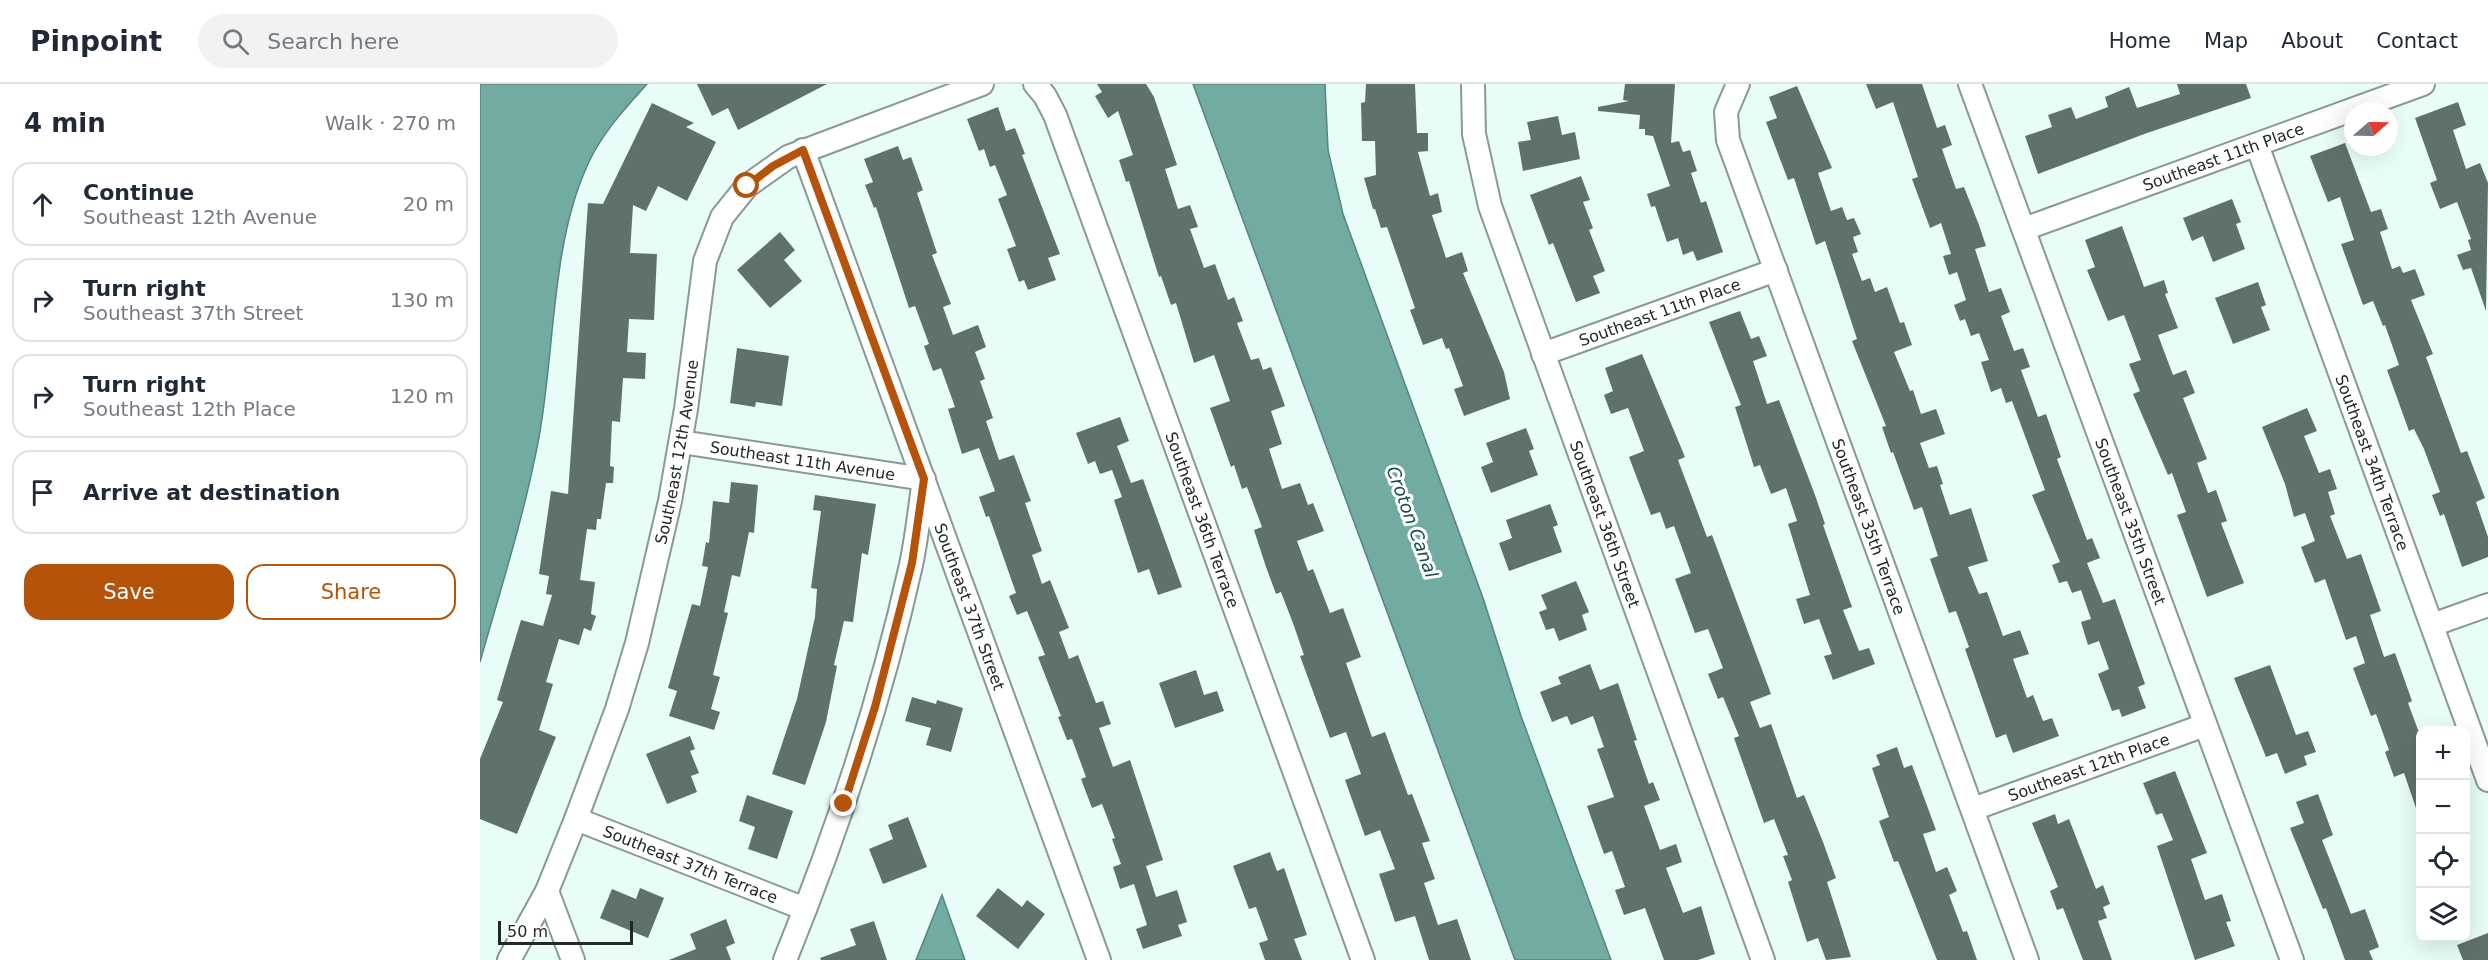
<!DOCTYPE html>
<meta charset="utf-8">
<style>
body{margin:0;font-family:"DejaVu Sans",sans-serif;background:#f2f2f3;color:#1f2937}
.controls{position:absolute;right:18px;bottom:18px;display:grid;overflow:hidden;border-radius:12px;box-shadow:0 6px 24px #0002}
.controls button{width:54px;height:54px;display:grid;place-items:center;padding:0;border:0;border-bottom:2px solid #e0e1e3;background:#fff;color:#1f2937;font:30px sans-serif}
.compass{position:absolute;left:1864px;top:18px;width:54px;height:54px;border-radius:50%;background:#fff;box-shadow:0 6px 24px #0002;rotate:70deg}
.scale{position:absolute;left:18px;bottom:15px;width:135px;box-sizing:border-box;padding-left:6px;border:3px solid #212927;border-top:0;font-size:16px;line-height:21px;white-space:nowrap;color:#212927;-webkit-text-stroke:4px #fff;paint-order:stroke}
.stop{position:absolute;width:18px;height:18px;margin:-14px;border:4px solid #b45309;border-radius:50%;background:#fff}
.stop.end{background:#b45309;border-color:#fff;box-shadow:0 2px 6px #0008}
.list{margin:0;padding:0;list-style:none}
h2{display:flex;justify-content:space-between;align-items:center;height:78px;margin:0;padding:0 24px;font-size:26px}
h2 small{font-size:20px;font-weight:400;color:#747a83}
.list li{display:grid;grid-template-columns:39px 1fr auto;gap:18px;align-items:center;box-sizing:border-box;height:84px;margin:0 12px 12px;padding:0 12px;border:2px solid #e0e1e3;border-radius:18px}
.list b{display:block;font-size:22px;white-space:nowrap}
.list p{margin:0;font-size:20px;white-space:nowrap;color:#747a83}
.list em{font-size:20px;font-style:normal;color:#747a83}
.actions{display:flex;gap:12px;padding:18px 24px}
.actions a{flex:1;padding:14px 0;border:2px solid #b45309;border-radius:18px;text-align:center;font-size:21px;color:#b45309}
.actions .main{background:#b45309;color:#fff}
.icon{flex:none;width:33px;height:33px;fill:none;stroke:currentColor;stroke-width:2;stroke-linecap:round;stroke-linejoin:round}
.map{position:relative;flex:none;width:2008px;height:876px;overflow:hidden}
header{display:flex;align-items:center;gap:36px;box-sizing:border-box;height:84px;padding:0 30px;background:#fff;border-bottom:2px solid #e0e1e3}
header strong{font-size:28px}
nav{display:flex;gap:33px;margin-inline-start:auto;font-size:21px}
.search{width:420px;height:54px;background:#f2f2f3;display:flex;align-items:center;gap:15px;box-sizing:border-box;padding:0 21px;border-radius:33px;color:#747a83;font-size:22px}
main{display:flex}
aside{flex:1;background:#fff}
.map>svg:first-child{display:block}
.water{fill:#72aba1;stroke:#5a847c;stroke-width:1.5}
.building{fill:#5f716d}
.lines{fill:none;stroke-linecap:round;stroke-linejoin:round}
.minor-casing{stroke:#879a96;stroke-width:26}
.minor{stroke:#fff;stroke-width:22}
.route{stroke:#b45309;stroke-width:8}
.labels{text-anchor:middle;stroke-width:6;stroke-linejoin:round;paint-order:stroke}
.street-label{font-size:16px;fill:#212927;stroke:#fff}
.water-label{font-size:18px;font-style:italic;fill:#1a4d45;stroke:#fff}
</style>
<header>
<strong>Pinpoint</strong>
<div class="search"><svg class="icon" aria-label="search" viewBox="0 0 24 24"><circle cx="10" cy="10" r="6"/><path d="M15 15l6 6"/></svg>Search here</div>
<nav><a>Home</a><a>Map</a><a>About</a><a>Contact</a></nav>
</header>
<main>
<aside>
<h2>4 min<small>Walk · 270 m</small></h2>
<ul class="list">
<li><svg class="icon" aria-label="ahead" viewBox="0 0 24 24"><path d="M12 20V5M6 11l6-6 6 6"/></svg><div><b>Continue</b><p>Southeast 12th Avenue</p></div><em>20 m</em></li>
<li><svg class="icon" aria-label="right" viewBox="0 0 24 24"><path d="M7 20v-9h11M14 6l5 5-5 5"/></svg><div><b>Turn right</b><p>Southeast 37th Street</p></div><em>130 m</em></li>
<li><svg class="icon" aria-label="right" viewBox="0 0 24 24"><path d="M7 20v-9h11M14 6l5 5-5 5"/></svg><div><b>Turn right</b><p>Southeast 12th Place</p></div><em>120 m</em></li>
<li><svg class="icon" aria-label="arrive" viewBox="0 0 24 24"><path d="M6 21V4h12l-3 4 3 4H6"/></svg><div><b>Arrive at destination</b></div></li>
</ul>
<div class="actions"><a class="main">Save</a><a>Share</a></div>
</aside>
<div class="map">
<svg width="2008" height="876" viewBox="0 0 2008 876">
<rect width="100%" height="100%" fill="#e8fdf8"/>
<path class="water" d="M 0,0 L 167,0 C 148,21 128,43 114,68 C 70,150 76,262 59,353 C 45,429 21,504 0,578 Z
M 713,0 L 845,0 L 848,66 L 863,130 L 1003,514 L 1041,632 L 1131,876 L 1035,876 Z
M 462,811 L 485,876 L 436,876 Z"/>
<path class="building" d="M 217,0 L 347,0 L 258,46 L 248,24 L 232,32 Z
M 617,0 L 666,0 L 674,13 L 697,81 L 685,85 L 698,125 L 710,121 L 718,143 L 710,145 L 724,184 L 735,180 L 748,216 L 754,213 L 763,237 L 757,239 L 771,276 L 779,274 L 783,286 L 791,283 L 805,322 L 791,327 L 802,360 L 789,365 L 802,405 L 820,399 L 828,421 L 833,419 L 844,447 L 817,457 L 828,487 L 833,485 L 850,529 L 863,524 L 881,573 L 866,579 L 892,653 L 905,648 L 928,711 L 932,710 L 950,757 L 942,759 L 955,795 L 944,799 L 958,841 L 977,835 L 991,876 L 949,876 L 935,832 L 915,838 L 899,790 L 915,785 L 900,746 L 885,752 L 865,696 L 881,690 L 866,648 L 850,654 L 820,572 L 824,571 L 814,542 L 801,508 L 796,510 L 786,483 L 774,446 L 782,443 L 767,403 L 762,405 L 754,381 L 751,383 L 730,324 L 750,317 L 734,271 L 714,279 L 696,219 L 691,221 L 681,192 L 679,193 L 649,97 L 646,98 L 639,76 L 653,71 L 638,27 L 628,34 L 615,12 L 622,8 Z
M 886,0 L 935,0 L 937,49 L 948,49 L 948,67 L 938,68 L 950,112 L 958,109 L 962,128 L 952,131 L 966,174 L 982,168 L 988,187 L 983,189 L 1024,288 L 1030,315 L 984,332 L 974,305 L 983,302 L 969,264 L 966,265 L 962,254 L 943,261 L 930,226 L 935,224 L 907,143 L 901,144 L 895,125 L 893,125 L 884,94 L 896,91 L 895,57 L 882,57 L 881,19 L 885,18 Z
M 1145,0 L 1195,0 L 1191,59 L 1199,57 L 1203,68 L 1210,66 L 1217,87 L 1211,89 L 1221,119 L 1226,117 L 1243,168 L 1217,177 L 1213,167 L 1203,171 L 1198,154 L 1187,158 L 1175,122 L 1171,123 L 1167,110 L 1190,102 L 1173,52 L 1165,51 L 1165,45 L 1159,45 L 1160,31 L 1118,27 L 1118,23 L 1149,17 L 1143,16 Z
M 1386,0 L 1442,0 L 1457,44 L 1465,41 L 1472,61 L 1462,65 L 1476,105 L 1484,103 L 1499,141 L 1506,162 L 1495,165 L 1509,208 L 1521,204 L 1530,228 L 1521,232 L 1534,267 L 1543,264 L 1550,283 L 1541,286 L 1558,333 L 1566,330 L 1581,373 L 1577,375 L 1607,456 L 1612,454 L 1620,474 L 1607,479 L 1623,519 L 1635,515 L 1665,600 L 1658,603 L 1666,624 L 1642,633 L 1639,625 L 1632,627 L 1618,590 L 1629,585 L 1619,557 L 1608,561 L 1601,538 L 1611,535 L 1601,506 L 1592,509 L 1587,497 L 1579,499 L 1572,481 L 1580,478 L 1552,411 L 1565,406 L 1532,317 L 1526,319 L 1521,304 L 1511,308 L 1501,278 L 1509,276 L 1499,249 L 1491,252 L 1485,235 L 1480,237 L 1474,221 L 1486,216 L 1477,188 L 1469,191 L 1463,172 L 1471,170 L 1461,139 L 1450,144 L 1432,95 L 1438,93 L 1413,18 L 1396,25 Z
M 1697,0 L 1766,0 L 1771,14 L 1667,49 L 1558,90 L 1545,52 L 1572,43 L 1568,31 L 1591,23 L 1596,35 L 1628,23 L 1625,13 L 1649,3 L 1657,24 L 1700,10 Z
M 1317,2 L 1352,84 L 1338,89 L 1351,127 L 1362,123 L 1367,136 L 1374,134 L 1381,150 L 1373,153 L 1378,168 L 1372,170 L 1382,197 L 1390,194 L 1395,208 L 1407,203 L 1420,239 L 1424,238 L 1432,261 L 1414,268 L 1430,307 L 1433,306 L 1441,330 L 1456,325 L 1465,350 L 1440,359 L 1449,384 L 1457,382 L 1463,400 L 1460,401 L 1470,431 L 1491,424 L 1508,477 L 1488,483 L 1499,510 L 1507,508 L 1523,552 L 1540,546 L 1549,570 L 1533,575 L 1547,614 L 1553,611 L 1563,637 L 1572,634 L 1579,652 L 1533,669 L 1526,650 L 1516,654 L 1485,565 L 1489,563 L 1476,527 L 1469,529 L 1450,475 L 1458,472 L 1442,423 L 1434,426 L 1413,368 L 1411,369 L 1402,343 L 1406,342 L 1372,257 L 1377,255 L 1345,157 L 1336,161 L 1314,94 L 1308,96 L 1286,38 L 1297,34 L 1289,13 Z
M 1978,18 L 1986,41 L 1973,46 L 1986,85 L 2000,79 L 2008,99 L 2006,227 L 1991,184 L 1983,186 L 1977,171 L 1991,166 L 1988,156 L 1991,155 L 1977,118 L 1960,125 L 1950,99 L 1957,96 L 1935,34 Z
M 172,19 L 214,39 L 206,43 L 236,58 L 207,117 L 178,102 L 166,127 L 153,121 L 150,169 L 177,170 L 174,236 L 149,235 L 147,268 L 166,269 L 165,295 L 143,294 L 140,338 L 132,337 L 130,382 L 134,383 L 133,399 L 126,399 L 121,435 L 117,435 L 116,446 L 107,445 L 100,496 L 115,498 L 111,530 L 116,532 L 111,547 L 104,544 L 99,561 L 79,555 L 66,598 L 73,600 L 59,646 L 76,653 L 37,750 L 0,735 L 0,675 L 23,618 L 17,616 L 41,536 L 63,542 L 72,511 L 66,510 L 69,492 L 59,490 L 71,407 L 88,410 L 108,119 L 123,120 Z
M 518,23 L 526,47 L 535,44 L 545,70 L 542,71 L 580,170 L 568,174 L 576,196 L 548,206 L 544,196 L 539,198 L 527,165 L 536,162 L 518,115 L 527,111 L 515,81 L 510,83 L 504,65 L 499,67 L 487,35 Z
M 1078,32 L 1082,51 L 1095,48 L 1100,75 L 1043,87 L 1038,58 L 1051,56 L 1047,38 Z
M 1865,59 L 1891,128 L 1901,125 L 1908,145 L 1900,148 L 1912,185 L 1920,182 L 1923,189 L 1935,185 L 1945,211 L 1931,216 L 1953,270 L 1946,273 L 1981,369 L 1987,367 L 2005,414 L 1996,418 L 2008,453 L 2008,473 L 1982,483 L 1964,430 L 1960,432 L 1952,411 L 1960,408 L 1944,365 L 1934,345 L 1929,347 L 1907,286 L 1919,281 L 1905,241 L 1903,242 L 1893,217 L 1883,221 L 1861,160 L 1874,156 L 1860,113 L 1848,118 L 1830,72 Z
M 418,62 L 423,76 L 431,73 L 443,106 L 437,109 L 457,169 L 452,171 L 471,220 L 463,223 L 473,251 L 498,241 L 506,263 L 495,268 L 505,295 L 500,297 L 513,334 L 506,337 L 519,376 L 534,371 L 551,417 L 545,419 L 562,467 L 552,471 L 562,500 L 570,496 L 589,544 L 579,548 L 589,575 L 598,571 L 616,619 L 623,617 L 631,640 L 619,644 L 633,683 L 650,676 L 683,776 L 666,782 L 676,813 L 697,806 L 707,838 L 698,841 L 702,852 L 663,865 L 656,845 L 667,841 L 654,800 L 640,805 L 633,783 L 641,780 L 632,755 L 635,754 L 622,720 L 612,724 L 601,695 L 606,693 L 592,655 L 587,656 L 578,633 L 581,632 L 558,573 L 565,571 L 547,527 L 537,531 L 529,512 L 536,509 L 509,432 L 506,433 L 499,413 L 515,407 L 499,364 L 482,370 L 468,325 L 475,323 L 461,284 L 453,287 L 444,262 L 449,260 L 435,222 L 429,224 L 396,123 L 394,124 L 385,101 L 393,98 L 384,75 Z
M 1101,92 L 1110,116 L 1103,118 L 1113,144 L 1109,146 L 1125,187 L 1113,192 L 1120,209 L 1096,218 L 1073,159 L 1069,161 L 1050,111 Z
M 1752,115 L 1761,138 L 1756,140 L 1765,165 L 1733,178 L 1723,152 L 1712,157 L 1703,134 Z
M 1642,142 L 1664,203 L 1684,196 L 1688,209 L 1685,210 L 1698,244 L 1678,251 L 1693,291 L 1706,286 L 1715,309 L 1703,314 L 1727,375 L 1717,379 L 1728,409 L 1736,406 L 1747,437 L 1741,439 L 1764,499 L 1727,513 L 1697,431 L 1706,428 L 1692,389 L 1688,391 L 1653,310 L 1660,307 L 1649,280 L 1661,276 L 1644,231 L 1628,237 L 1607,186 L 1615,183 L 1605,156 Z
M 300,148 L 315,166 L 304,176 L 322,197 L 290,224 L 257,186 Z
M 1778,198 L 1786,221 L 1781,223 L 1790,246 L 1753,260 L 1735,214 Z
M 1260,227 L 1271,255 L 1279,252 L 1287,272 L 1273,277 L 1287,320 L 1299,316 L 1335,411 L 1345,440 L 1343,441 L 1372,523 L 1363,526 L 1379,567 L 1389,564 L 1395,580 L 1353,596 L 1344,572 L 1352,570 L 1339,535 L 1324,540 L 1316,515 L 1330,511 L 1308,440 L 1317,437 L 1306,404 L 1291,410 L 1280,381 L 1274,383 L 1255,323 L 1261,321 L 1229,238 Z
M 257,264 L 309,272 L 302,322 L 276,318 L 275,323 L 250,319 Z
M 1162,270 L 1205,373 L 1198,376 L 1227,453 L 1232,451 L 1291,610 L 1270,618 L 1280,644 L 1291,640 L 1317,714 L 1324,711 L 1343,758 L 1356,794 L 1347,798 L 1371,873 L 1346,876 L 1338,854 L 1327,858 L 1308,798 L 1312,796 L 1303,772 L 1308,771 L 1294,735 L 1284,739 L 1254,654 L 1259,652 L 1243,613 L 1238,615 L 1228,590 L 1243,584 L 1228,545 L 1215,549 L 1195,495 L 1211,489 L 1194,442 L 1186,445 L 1180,428 L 1171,431 L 1149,373 L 1164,367 L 1148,324 L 1131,330 L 1124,311 L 1133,307 L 1125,284 Z
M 1827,324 L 1837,347 L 1824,352 L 1839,389 L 1850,385 L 1857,405 L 1848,408 L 1855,430 L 1850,432 L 1867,475 L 1881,470 L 1901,527 L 1890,531 L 1904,573 L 1915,569 L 1932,617 L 1928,619 L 1941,654 L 1941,729 L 1938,730 L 1924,689 L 1914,693 L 1905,668 L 1909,666 L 1896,630 L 1891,632 L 1873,584 L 1885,579 L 1876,552 L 1866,556 L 1845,495 L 1835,499 L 1821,463 L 1835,457 L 1825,429 L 1814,433 L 1805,400 L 1782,343 Z
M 640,333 L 649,357 L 637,362 L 651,399 L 663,395 L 702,503 L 678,511 L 669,485 L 658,489 L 634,416 L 642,413 L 632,386 L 620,390 L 615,377 L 608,380 L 596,349 Z
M 1046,344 L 1054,365 L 1049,367 L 1058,391 L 1011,409 L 1001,383 L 1013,378 L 1006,359 Z
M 251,398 L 278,401 L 274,449 L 269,448 L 260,493 L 252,491 L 244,528 L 248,529 L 233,591 L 240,593 L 231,625 L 240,628 L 234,646 L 189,632 L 197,607 L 188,604 L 212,520 L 220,522 L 228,483 L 222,482 L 226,458 L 229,459 L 233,417 L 249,419 Z
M 335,411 L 396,420 L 388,471 L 382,469 L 373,538 L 364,537 L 354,581 L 357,582 L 346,638 L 325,701 L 292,690 L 317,615 L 335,533 L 337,505 L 331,504 L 341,427 L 333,426 Z
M 1070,420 L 1078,441 L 1073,443 L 1082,468 L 1029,487 L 1019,459 L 1032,454 L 1026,436 Z
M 1096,497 L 1109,528 L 1102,531 L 1107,546 L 1079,557 L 1074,544 L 1066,546 L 1059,528 L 1067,525 L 1061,511 Z
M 1110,580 L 1120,606 L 1138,599 L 1157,656 L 1154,657 L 1169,700 L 1173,698 L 1180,716 L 1164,722 L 1180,766 L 1196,760 L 1202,778 L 1186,784 L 1203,829 L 1221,822 L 1235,870 L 1218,876 L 1184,876 L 1165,824 L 1144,831 L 1135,806 L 1145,803 L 1132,767 L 1124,770 L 1107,722 L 1134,713 L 1117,665 L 1124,663 L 1113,632 L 1091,641 L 1087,632 L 1072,638 L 1060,608 L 1081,600 L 1078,593 Z
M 1790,581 L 1816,651 L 1828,647 L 1836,668 L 1824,672 L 1827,681 L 1805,690 L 1797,669 L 1786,673 L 1754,594 Z
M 716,586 L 724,611 L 737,607 L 744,627 L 695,644 L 679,599 Z
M 432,613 L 456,620 L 457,616 L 483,624 L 471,668 L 446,661 L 451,644 L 425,637 Z
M 210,652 L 215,665 L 210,667 L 219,689 L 211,692 L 217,708 L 187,720 L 166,670 Z
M 1417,663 L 1424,684 L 1432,681 L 1456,746 L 1443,750 L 1456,788 L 1467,783 L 1477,807 L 1469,811 L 1483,848 L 1487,847 L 1497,876 L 1457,876 L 1418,777 L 1414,778 L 1399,737 L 1409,733 L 1392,684 L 1400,681 L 1396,671 Z
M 1695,687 L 1727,769 L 1711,775 L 1725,816 L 1742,810 L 1751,837 L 1746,838 L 1755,862 L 1715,876 L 1677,762 L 1693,756 L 1682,729 L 1676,731 L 1663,699 Z
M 1838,710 L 1853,751 L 1842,756 L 1871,830 L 1885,825 L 1899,863 L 1889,867 L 1893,876 L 1865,876 L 1846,824 L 1843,825 L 1810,744 L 1824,739 L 1816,718 Z
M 267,711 L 313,727 L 297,775 L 268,765 L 275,743 L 259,737 Z
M 1575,730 L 1578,740 L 1589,735 L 1616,805 L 1623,801 L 1630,820 L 1623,823 L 1627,834 L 1618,837 L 1632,876 L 1603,876 L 1583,824 L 1577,826 L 1570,807 L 1578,803 L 1552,739 Z
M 428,733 L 447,783 L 403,800 L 389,765 L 413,755 L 408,741 Z
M 790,768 L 797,787 L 804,784 L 827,851 L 814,855 L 822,876 L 785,876 L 779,859 L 788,856 L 776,823 L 769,825 L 753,782 Z
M 160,804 L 184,814 L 168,854 L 120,834 L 132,805 L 156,815 Z
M 518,804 L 542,823 L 547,816 L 565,830 L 538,865 L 496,832 Z
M 246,835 L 255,859 L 246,863 L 251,876 L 189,876 L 216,865 L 210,850 Z
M 394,837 L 407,876 L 341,876 L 340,874 L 376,861 L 370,845 Z
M 2008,849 L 2008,876 L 1983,876 L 1977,861 Z"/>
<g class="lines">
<defs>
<g id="minor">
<path id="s1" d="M 555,0 L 565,12 L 575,31 L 883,876"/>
<path id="s2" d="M 993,0 L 994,50 L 1010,122 L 1283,876"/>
<path id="s3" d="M 1258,0 L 1246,28 L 1248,56 L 1547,876"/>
<path id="s4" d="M 1490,0 L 1812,876"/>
<path id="s5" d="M 1777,61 L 2008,696"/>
<path id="s6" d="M 323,66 L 619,876"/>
<path id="s7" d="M 1544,145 L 1943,0"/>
<path id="s8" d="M 1063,270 L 1296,186"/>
<path id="s9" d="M 201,358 L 444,395 C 440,423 437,453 431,481 C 401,616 357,748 305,876"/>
<path d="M 1952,541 L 2008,521"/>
<path id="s10" d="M 1493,725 L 1725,641"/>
<path id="s11" d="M 96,735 L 325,825"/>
<path d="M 67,807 L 93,876"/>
<path id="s12" d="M 29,876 L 67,807 L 96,735 L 137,625 L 157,559 L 190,417 L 206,325 L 225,177 L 242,133 L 267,102 L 308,73 L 502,0"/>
</g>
</defs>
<use href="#minor" class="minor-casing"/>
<use href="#minor" class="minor"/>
</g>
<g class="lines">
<path class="route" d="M 267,102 L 293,82 L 323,66 L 444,395 L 432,479 L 395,623 L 364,720"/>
</g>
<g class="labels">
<g class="street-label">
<text dy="6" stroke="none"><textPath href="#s7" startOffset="212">Southeast 11th Place</textPath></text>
<text dy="6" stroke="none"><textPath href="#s8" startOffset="124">Southeast 11th Place</textPath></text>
<text dy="6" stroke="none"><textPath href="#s12" startOffset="538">Southeast 12th Avenue</textPath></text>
<text dy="6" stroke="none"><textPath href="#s9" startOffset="123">Southeast 11th Avenue</textPath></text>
<text dy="6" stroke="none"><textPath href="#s5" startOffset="338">Southeast 34th Terrace</textPath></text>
<text dy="6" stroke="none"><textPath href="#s1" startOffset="468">Southeast 36th Terrace</textPath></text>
<text dy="6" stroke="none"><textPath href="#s4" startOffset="466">Southeast 35th Street</textPath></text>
<text dy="6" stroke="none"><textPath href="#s2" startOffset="462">Southeast 36th Street</textPath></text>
<text dy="6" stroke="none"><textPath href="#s3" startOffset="470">Southeast 35th Terrace</textPath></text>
<text dy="6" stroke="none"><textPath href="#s6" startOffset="486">Southeast 37th Street</textPath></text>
<text dy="6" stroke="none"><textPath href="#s10" startOffset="123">Southeast 12th Place</textPath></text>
<text dy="6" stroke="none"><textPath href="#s11" startOffset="123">Southeast 37th Terrace</textPath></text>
</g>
<g class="water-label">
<text transform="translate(932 438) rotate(70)" y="6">Croton Canal</text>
</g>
</g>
</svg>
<div class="controls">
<button>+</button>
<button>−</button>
<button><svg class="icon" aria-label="locate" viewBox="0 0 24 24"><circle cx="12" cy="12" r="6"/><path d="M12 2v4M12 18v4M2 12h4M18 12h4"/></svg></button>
<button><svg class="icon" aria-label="layers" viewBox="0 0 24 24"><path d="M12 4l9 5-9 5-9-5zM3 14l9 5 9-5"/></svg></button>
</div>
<svg class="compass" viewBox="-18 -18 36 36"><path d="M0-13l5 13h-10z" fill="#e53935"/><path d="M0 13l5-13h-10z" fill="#747a83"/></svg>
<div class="scale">50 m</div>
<div class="stop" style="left:267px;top:102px"></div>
<div class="stop end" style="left:364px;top:720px"></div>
</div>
</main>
